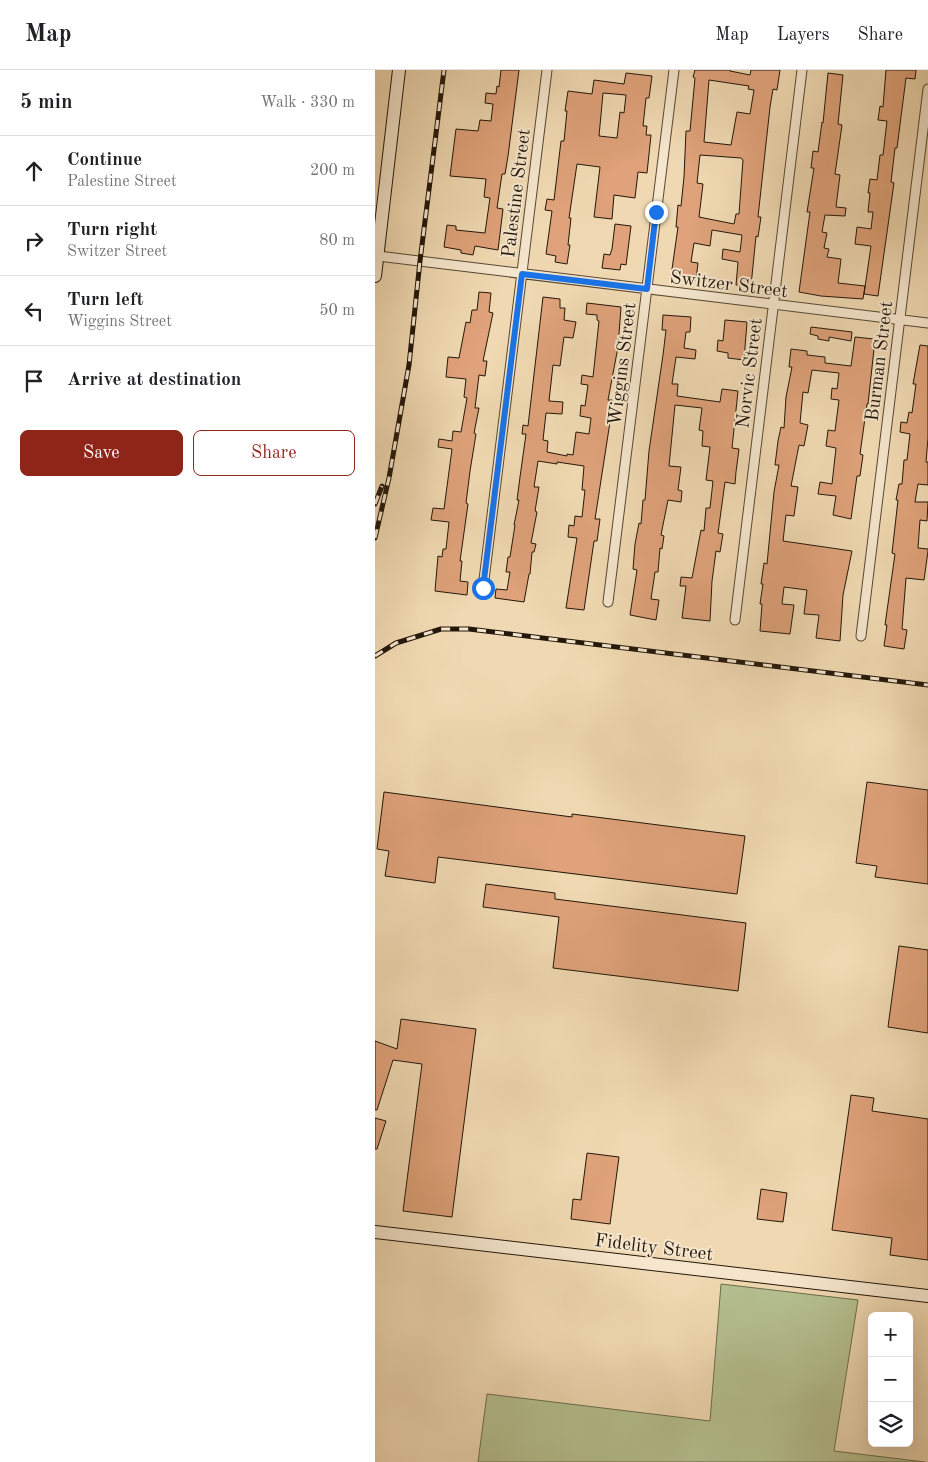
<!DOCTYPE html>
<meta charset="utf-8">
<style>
body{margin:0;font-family:"Old Standard TT",serif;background:#f6f6f6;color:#202124}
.controls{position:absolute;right:15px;bottom:15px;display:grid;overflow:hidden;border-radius:8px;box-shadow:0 5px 20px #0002}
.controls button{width:45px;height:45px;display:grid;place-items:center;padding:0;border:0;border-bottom:1px solid #e0e0e0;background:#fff;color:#202124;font:25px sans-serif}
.stop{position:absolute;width:15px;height:15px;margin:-11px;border:4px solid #1a73e8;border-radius:50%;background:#fff}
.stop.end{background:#1a73e8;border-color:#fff;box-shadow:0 1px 5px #0008}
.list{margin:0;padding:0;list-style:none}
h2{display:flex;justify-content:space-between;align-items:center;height:65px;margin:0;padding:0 20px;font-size:21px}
h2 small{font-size:16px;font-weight:400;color:#757577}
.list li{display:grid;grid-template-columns:32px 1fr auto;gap:15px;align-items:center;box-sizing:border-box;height:70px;padding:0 20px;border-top:1px solid #e0e0e0}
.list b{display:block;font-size:19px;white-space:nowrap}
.list p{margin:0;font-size:16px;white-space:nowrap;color:#757577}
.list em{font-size:16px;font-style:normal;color:#757577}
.actions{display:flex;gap:10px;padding:15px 20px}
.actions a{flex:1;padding:11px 0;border:1px solid #8f2418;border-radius:8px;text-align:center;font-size:18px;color:#8f2418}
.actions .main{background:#8f2418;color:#fff}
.icon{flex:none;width:28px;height:28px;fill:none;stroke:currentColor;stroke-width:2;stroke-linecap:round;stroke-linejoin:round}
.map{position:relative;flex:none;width:553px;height:1392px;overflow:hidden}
header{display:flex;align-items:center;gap:30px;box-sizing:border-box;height:70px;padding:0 25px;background:#fff;border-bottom:1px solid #e0e0e0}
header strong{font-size:24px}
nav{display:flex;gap:28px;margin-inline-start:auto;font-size:18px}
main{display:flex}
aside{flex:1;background:#fff}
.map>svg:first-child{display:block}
.green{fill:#b5c090;stroke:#6c6c4d}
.building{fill:#dfa27a;stroke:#23170a;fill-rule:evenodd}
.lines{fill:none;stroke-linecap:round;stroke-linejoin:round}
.minor-casing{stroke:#564834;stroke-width:11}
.secondary-casing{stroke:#23170a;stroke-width:14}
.minor{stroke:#f5e6cd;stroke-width:9}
.secondary{stroke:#f5e6cd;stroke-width:12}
.rail-casing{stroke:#23170a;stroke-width:5}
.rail{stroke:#f5e6cd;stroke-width:3;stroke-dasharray:9;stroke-linecap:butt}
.route{stroke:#1a73e8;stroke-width:6}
.labels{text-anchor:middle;stroke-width:4;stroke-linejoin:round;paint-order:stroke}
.street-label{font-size:19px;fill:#23170a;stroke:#f5e6cd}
</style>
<header>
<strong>Map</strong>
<nav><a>Map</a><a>Layers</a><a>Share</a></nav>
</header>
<main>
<aside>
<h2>5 min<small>Walk · 330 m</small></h2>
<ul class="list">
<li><svg class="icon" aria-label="ahead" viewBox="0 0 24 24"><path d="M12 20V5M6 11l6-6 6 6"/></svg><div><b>Continue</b><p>Palestine Street</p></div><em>200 m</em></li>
<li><svg class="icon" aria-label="right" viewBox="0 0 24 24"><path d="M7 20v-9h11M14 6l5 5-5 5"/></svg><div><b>Turn right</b><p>Switzer Street</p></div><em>80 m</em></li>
<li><svg class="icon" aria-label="left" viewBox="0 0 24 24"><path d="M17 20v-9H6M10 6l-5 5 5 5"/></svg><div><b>Turn left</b><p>Wiggins Street</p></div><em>50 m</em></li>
<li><svg class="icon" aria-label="arrive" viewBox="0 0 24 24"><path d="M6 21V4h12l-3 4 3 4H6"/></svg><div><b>Arrive at destination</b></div></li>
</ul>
<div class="actions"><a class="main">Save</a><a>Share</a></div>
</aside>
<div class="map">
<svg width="553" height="1392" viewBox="0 0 553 1392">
<rect width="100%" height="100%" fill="#f0d9b2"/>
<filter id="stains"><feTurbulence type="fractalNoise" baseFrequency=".004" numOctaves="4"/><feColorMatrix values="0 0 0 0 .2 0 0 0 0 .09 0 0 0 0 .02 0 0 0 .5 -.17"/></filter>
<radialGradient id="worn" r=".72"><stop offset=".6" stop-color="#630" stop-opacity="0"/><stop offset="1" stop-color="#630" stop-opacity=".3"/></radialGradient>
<path class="green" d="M 346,1214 L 483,1230 L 459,1381 L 550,1392 L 103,1392 L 112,1324 L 335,1351 Z"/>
<path class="building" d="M 126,0 L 144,0 L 133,86 L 130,104 L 127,104 L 122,138 L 128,139 L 123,180 L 100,176 L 98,185 L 86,183 L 86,180 L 69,177 L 72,155 L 81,156 L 81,160 L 110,163 L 115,128 L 109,127 L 111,109 L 75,106 L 81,59 L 103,61 L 105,50 L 116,51 L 118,34 L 110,33 L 111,23 L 121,24 L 122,16 L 124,17 Z
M 320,0 L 355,0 L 355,1 L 375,5 L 376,0 L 405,0 L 402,20 L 398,19 L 395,37 L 383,147 L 386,147 L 383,167 L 381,166 L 376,216 L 361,215 L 363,192 L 347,189 L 348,179 L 365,182 L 367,165 L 337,160 L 335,176 L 319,173 L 316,192 L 323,193 L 321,210 L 296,206 L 303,157 L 301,157 L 303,135 L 306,136 L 309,107 L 311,61 L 315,61 L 320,8 L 318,7 ZM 334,10 L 374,16 L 373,19 L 379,20 L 375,44 L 362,42 L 356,75 L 329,72 ZM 325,85 L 366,88 L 368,90 L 364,144 L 361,144 L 359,154 L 324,147 L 328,114 L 322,113 Z
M 511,0 L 541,0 L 540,9 L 531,8 L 522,78 L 520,78 L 516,112 L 519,113 L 503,226 L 489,224 L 496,176 L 480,174 L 482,157 L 496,159 L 498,142 L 493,142 L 495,123 L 493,123 L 495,109 L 502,110 L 505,85 L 508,85 L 512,51 L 503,50 L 505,36 L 508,37 Z
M 251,3 L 277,6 L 274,28 L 271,28 L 268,56 L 272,56 L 271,65 L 276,65 L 272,103 L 263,102 L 260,128 L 239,125 L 237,149 L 219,147 L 225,97 L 202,94 L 194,148 L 196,148 L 193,175 L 195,175 L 192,194 L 180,192 L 181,186 L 171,184 L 177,141 L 170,140 L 172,129 L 179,130 L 186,71 L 189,71 L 192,41 L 190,41 L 193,21 L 217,24 L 219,10 L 249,14 ZM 228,23 L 251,25 L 249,43 L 245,42 L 242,68 L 224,66 Z
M 453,3 L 468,5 L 463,54 L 467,55 L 460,104 L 465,105 L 461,137 L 471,138 L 470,146 L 450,145 L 447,162 L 452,163 L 449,178 L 454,179 L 452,187 L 466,189 L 463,213 L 490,216 L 488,229 L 446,226 L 424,222 L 435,142 L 432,142 L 439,98 L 436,98 L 438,81 L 443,82 L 447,52 L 448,53 Z
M 240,154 L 256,156 L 251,195 L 246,194 L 245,200 L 227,198 L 229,184 L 235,185 L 237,179 Z
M 104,222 L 116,223 L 114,242 L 118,243 L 108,291 L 112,291 L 110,306 L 104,305 L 100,338 L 104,338 L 99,363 L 101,364 L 95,401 L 91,433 L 93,434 L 85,491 L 87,491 L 85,511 L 93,512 L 92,525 L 60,521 L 63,486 L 67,487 L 68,479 L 71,479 L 74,452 L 56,450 L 58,438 L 69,439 L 77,379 L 63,377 L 64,369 L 77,371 L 78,361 L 86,362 L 92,328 L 89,327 L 91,309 L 71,307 L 73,287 L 84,288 L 91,252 L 95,253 L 97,240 L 102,240 Z
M 168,227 L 185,229 L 185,238 L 190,238 L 189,250 L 201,252 L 198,268 L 189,267 L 185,296 L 178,295 L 174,331 L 188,332 L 187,344 L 171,343 L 168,370 L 173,371 L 172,382 L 192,386 L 192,384 L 198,385 L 201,362 L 214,364 L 216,348 L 205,346 L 206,335 L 210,336 L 213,315 L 206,314 L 207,305 L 218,307 L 224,251 L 222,250 L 222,245 L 211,244 L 212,233 L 246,237 L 243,277 L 233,330 L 237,330 L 235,352 L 220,449 L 225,449 L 222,471 L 219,471 L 209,540 L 191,538 L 202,468 L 193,467 L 194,455 L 199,456 L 200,446 L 207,447 L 210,420 L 207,420 L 209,396 L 182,392 L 182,394 L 163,391 L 159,417 L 164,417 L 160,441 L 162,442 L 156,473 L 161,474 L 159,482 L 157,482 L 155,504 L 154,504 L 149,532 L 120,528 L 121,519 L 132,520 L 135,502 L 131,502 L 133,487 L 135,487 L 140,455 L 139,455 L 144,430 L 142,430 L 145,407 L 151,364 L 147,364 L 148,355 L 153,356 Z
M 288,245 L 316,247 L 315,262 L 311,262 L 309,278 L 321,280 L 320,289 L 301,287 L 297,314 L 303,314 L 302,326 L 345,332 L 347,319 L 363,321 L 357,378 L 364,379 L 361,402 L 360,414 L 350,412 L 343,463 L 348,464 L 345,482 L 341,481 L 337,511 L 335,551 L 307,548 L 311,516 L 305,516 L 306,507 L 317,508 L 326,460 L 329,461 L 331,438 L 335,438 L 338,411 L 331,410 L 335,377 L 327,376 L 328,361 L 324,360 L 327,338 L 300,335 L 294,396 L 306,397 L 303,420 L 307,421 L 306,432 L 293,430 L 286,465 L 289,466 L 287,479 L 285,478 L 283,502 L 280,502 L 276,529 L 284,530 L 281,550 L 255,545 L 262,500 L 258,499 L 260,474 L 264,453 L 266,454 L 268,430 L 270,430 L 274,381 L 288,285 L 291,260 L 287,260 Z
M 350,250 L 372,252 L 369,290 L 353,288 L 353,283 L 342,281 L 343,270 L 348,271 Z
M 436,257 L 477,262 L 476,271 L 454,267 L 454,271 L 443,269 L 443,266 L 435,264 Z
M 480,267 L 499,269 L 498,278 L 499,279 L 493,334 L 492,334 L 485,384 L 488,385 L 485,406 L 482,406 L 476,449 L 458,445 L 461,426 L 443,424 L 445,412 L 457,414 L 461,378 L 451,376 L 453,360 L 460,361 L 464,330 L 456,329 L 457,318 L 462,319 L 464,303 L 437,300 L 433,323 L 428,322 L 425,353 L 433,355 L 429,376 L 424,375 L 416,416 L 423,417 L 419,446 L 411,445 L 408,471 L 477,481 L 468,525 L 465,571 L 441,568 L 444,545 L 429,544 L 432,520 L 409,517 L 407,534 L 419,535 L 415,564 L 385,561 L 387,534 L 385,534 L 388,514 L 386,514 L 389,493 L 392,494 L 399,422 L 404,395 L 400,395 L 403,371 L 406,357 L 409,358 L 411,327 L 417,297 L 414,297 L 416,279 L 432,281 L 432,285 L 450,287 L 450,293 L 476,296 Z
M 545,275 L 553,276 L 553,368 L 551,392 L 553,392 L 553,415 L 543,414 L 540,432 L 553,432 L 552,451 L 545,450 L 543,478 L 553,479 L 553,481 L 549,510 L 531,508 L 527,559 L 532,560 L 529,579 L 509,576 L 512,555 L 510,555 L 520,484 L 517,483 L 523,430 L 521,430 L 524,414 L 527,414 L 529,390 L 532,390 L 535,364 L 525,362 L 526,352 L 532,353 L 534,342 L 537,343 L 541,314 L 538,314 Z
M 492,712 L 553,720 L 553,814 L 500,807 L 502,796 L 481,793 Z
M 9,722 L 197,747 L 197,744 L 370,766 L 362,824 L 63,787 L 60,813 L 10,806 L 14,781 L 2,779 Z
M 111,814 L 180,823 L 180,829 L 371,853 L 363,921 L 178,898 L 184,847 L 108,837 Z
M 524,876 L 553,880 L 553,963 L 513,957 Z
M 26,949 L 101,959 L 77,1147 L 28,1141 L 47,994 L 18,990 L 2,1040 L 0,1040 L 0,971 L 22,979 Z
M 476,1025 L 499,1028 L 497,1041 L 553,1049 L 553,1190 L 515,1185 L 517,1168 L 457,1160 Z
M 0,1048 L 11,1051 L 2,1079 L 0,1079 Z
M 212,1083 L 244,1087 L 235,1154 L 196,1149 L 198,1129 L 206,1130 Z
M 386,1119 L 412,1123 L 408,1152 L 382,1149 Z"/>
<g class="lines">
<defs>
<path id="minor" d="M 3,186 L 553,253
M 108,518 L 172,0
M 233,532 L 299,0
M 360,550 L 427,0
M 486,566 L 553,19"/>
<path id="secondary" d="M 0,206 L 24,0
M 0,1162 L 553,1226"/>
</defs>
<use href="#minor" class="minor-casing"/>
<use href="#secondary" class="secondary-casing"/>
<use href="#minor" class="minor"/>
<use href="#secondary" class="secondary"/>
<defs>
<path id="rail" d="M 0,434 L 7,416
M 0,468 L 14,408 L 34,295 L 45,191 L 69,0
M 0,586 L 21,573 L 66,559 L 94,559 L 553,615"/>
</defs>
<use href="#rail" class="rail-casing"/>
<use href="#rail" class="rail"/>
</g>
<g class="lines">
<path class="route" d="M 108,518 L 147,204 L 272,219 L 281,142"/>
</g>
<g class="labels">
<g class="street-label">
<text transform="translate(140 123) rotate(-83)" y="7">Palestine Street</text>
<text transform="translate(354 213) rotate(7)" y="7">Switzer Street</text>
<text transform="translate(503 291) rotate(-83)" y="7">Burman Street</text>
<text transform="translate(246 294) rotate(-83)" y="7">Wiggins Street</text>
<text transform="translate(373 303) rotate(-83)" y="7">Norvic Street</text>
<text transform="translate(279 1176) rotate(7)" y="7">Fidelity Street</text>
</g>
</g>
<rect width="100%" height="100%" filter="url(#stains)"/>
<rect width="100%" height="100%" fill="url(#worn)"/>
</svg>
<div class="controls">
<button>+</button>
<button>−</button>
<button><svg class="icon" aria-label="layers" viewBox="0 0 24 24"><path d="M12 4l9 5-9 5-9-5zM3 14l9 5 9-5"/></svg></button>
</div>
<div class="stop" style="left:108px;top:518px"></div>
<div class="stop end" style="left:281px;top:142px"></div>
</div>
</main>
